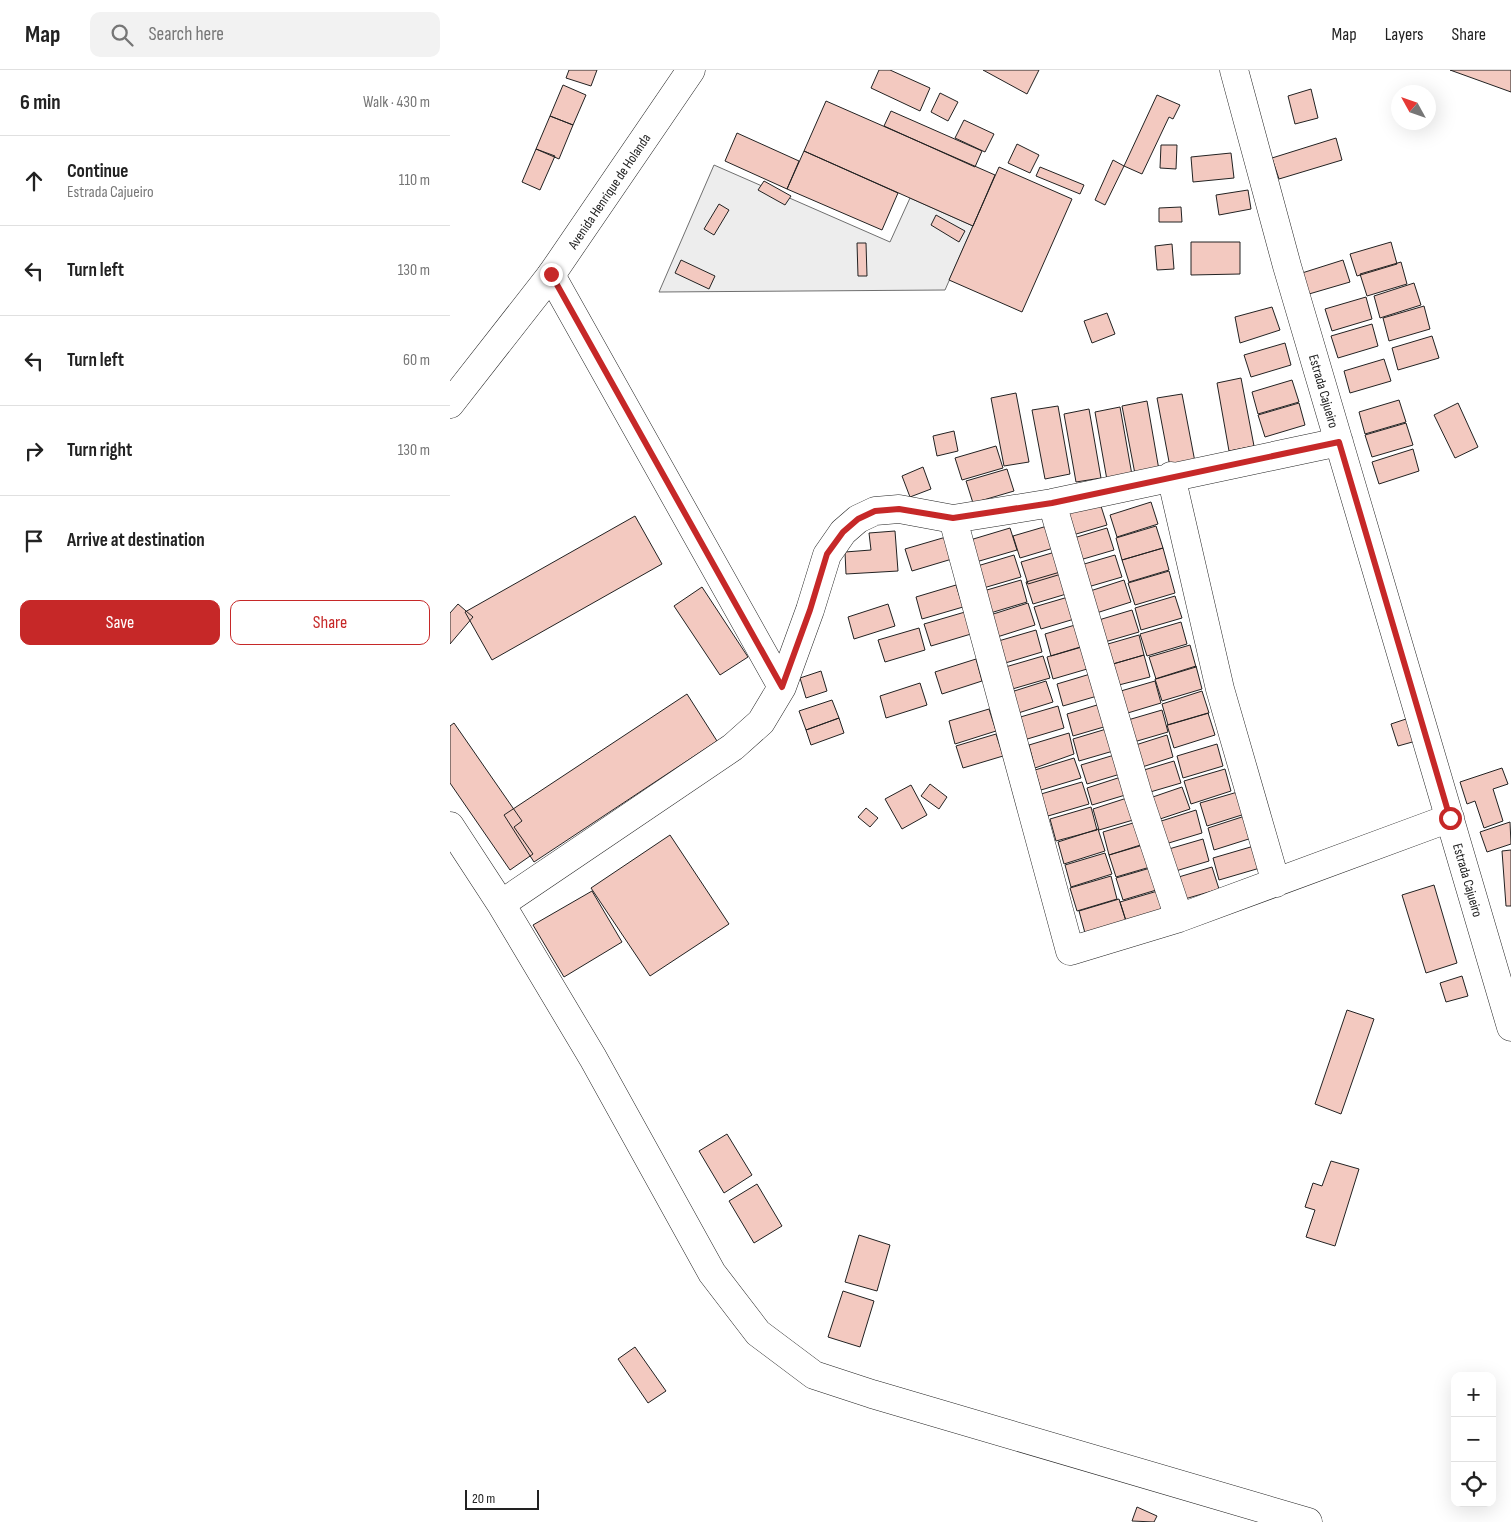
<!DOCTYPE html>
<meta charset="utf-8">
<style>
body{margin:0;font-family:"Sofia Sans Condensed",sans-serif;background:#f2f2f2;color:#222}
.controls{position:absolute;right:15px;bottom:15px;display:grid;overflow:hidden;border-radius:10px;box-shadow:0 5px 20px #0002}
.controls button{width:45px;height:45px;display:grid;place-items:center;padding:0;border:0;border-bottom:1px solid #e0e0e0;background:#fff;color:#222;font:25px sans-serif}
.compass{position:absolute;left:941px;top:15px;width:45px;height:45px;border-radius:50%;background:#fff;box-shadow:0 5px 20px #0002;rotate:310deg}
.scale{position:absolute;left:15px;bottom:12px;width:74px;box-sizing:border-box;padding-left:5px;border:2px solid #222;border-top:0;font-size:14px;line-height:18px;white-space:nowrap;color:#222;-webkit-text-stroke:4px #fff;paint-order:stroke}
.stop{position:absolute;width:15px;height:15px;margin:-11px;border:4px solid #c62828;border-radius:50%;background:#fff}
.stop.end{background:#c62828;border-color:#fff;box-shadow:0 1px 5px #0008}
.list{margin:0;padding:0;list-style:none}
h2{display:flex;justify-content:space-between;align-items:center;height:65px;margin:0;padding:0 20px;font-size:21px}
h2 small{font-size:16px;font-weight:400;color:#767676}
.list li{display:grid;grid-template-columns:32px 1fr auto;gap:15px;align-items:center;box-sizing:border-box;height:90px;padding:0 20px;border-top:1px solid #e0e0e0}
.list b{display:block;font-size:19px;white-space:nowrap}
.list p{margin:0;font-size:16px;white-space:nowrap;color:#767676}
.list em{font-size:16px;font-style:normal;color:#767676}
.actions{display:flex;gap:10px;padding:15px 20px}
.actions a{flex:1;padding:11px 0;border:1px solid #c62828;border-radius:10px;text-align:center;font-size:18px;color:#c62828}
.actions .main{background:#c62828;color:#fff}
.icon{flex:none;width:28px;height:28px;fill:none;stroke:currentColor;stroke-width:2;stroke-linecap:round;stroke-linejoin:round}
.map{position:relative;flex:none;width:1061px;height:1452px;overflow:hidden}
header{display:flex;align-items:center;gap:30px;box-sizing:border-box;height:70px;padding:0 25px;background:#fff;border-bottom:1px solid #e0e0e0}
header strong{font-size:24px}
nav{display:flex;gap:28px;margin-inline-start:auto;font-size:18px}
.search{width:350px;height:45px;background:#f2f2f2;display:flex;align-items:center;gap:12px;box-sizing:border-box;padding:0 18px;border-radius:10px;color:#767676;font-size:19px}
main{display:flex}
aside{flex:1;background:#fff}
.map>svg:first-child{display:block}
.parking{fill:#ededed;stroke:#6f6f6f}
.building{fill:#f3c9c0;stroke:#222}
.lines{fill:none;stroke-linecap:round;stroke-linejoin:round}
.minor-casing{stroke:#222;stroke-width:29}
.major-casing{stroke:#222;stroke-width:29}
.minor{stroke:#fff;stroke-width:28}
.major{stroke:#fff;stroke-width:28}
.route{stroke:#c62828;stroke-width:6}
.labels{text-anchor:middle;stroke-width:4;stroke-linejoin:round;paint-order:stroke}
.street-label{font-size:14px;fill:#222;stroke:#fff}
</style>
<header>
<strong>Map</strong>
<div class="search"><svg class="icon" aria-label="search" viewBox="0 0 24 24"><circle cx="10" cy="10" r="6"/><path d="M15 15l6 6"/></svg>Search here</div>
<nav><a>Map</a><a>Layers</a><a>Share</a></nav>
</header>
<main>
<aside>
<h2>6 min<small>Walk · 430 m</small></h2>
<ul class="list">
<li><svg class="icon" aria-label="ahead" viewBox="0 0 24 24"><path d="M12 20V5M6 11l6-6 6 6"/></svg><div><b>Continue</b><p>Estrada Cajueiro</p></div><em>110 m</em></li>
<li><svg class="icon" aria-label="left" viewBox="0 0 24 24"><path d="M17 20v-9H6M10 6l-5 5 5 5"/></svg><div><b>Turn left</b></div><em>130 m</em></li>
<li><svg class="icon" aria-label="left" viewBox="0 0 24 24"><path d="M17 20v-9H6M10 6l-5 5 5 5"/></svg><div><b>Turn left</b></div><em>60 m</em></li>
<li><svg class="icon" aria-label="right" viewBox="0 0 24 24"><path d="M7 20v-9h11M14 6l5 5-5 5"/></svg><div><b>Turn right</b></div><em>130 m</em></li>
<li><svg class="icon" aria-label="arrive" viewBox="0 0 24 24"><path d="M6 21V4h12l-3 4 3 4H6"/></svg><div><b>Arrive at destination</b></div></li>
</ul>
<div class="actions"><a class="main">Save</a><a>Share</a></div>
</aside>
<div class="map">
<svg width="1061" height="1452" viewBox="0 0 1061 1452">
<rect width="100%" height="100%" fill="#fff"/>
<path class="parking" d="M 264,95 L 440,172 L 460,128 L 523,156 L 495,220 L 209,222 Z"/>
<path class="building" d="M 119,0 L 147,0 L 141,16 L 116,8 Z
M 429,0 L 440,0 L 480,18 L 470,41 L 421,18 Z
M 533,0 L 589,0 L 577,24 Z
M 1000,0 L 1061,0 L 1061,22 Z
M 113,15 L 136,25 L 123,55 L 100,46 Z
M 861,19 L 868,48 L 845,54 L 838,26 Z
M 490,23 L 508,32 L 498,51 L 481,42 Z
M 707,25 L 730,35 L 723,49 L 719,47 L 692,104 L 674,96 Z
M 376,31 L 545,105 L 523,156 L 354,81 Z
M 441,41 L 532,81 L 525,97 L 434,56 Z
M 100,46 L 123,55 L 109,89 L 86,79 Z
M 514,50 L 544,64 L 535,82 L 505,68 Z
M 287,63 L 349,91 L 337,119 L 275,91 Z
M 886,68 L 892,90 L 829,109 L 822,88 Z
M 567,74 L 589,85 L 580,103 L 558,93 Z
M 711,75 L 727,75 L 726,99 L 710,98 Z
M 86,79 L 105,86 L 90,120 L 72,112 Z
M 354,81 L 448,123 L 432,160 L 337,119 Z
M 781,83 L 784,108 L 743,112 L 741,87 Z
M 663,90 L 674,96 L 655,135 L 645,130 Z
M 549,97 L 622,129 L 572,242 L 499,210 Z
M 590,97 L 634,115 L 630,124 L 586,106 Z
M 314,111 L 341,126 L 335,135 L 308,120 Z
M 798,120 L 801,139 L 769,145 L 766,125 Z
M 269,134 L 279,140 L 264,165 L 254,159 Z
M 731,137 L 732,152 L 709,152 L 709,138 Z
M 486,145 L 515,161 L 509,172 L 481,155 Z
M 741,172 L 790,172 L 790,204 L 741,205 Z
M 941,172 L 947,194 L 907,206 L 900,184 Z
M 407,173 L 416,173 L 417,206 L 408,206 Z
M 722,174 L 724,199 L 707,200 L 705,176 Z
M 231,190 L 265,206 L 259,219 L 225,203 Z
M 893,190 L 900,212 L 859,224 L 852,203 Z
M 951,192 L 957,214 L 917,226 L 910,204 Z
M 964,213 L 971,235 L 930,248 L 924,226 Z
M 916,227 L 922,249 L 882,261 L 875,239 Z
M 974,236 L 980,259 L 939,271 L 933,248 Z
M 822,237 L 830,260 L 790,273 L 785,247 Z
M 657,243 L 665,264 L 642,273 L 634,251 Z
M 922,254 L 928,276 L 888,288 L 881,266 Z
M 982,266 L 989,288 L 948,300 L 942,278 Z
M 835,273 L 841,295 L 801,307 L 794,285 Z
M 934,289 L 941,311 L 900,323 L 894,301 Z
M 791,308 L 804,376 L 779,381 L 767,313 Z
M 842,310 L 849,332 L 808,344 L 802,322 Z
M 566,323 L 579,392 L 554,396 L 541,328 Z
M 732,324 L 745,392 L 720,397 L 707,328 Z
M 949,330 L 956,352 L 915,364 L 909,342 Z
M 697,331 L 709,400 L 685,404 L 672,336 Z
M 849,333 L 855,355 L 815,367 L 808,345 Z
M 1008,333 L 1028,377 L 1005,388 L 984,345 Z
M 608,336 L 620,404 L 595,409 L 582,340 Z
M 670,337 L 682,405 L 657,410 L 645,342 Z
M 639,339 L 651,408 L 626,412 L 614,344 Z
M 956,353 L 963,375 L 922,387 L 915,365 Z
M 504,361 L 508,381 L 487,386 L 483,366 Z
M 546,376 L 553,398 L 512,410 L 505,388 Z
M 963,379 L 969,401 L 929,414 L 922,392 Z
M 473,397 L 481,419 L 460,427 L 452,406 Z
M 557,399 L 564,421 L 523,433 L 516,411 Z
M 701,432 L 708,454 L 667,467 L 660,445 Z
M 650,433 L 657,455 L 616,467 L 610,446 Z
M 185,446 L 212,494 L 42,590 L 15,542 Z
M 604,454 L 610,476 L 570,488 L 563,466 Z
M 706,456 L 713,478 L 672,490 L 666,468 Z
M 560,458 L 567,480 L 526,492 L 520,470 Z
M 657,458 L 664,480 L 623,492 L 617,470 Z
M 445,461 L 448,501 L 396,504 L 395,482 L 421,480 L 419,463 Z
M 496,467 L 502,489 L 462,501 L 455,479 Z
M 713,478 L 719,500 L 679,512 L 672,490 Z
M 612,480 L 618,502 L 578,514 L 571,492 Z
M 564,485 L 571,507 L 530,519 L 524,497 Z
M 665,485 L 672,507 L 631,519 L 624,497 Z
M 617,500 L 623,522 L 583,534 L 576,512 Z
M 719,501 L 725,523 L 685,535 L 678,513 Z
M 571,510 L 577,532 L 537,544 L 530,522 Z
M 674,510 L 681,532 L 640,545 L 634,523 Z
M 506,515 L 513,537 L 472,549 L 466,527 Z
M 252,517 L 298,587 L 270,605 L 224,536 Z
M 625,525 L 631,547 L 591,559 L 584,537 Z
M 725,526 L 732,548 L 691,560 L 685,538 Z
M 578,533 L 585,555 L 544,568 L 537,546 Z
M 8,534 L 23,547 L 0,574 L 0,543 Z
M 438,534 L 445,556 L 404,569 L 398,547 Z
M 682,540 L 689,562 L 648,574 L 642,552 Z
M 515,542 L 521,564 L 481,576 L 474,554 Z
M 635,552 L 642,574 L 601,586 L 595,564 Z
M 731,552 L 737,574 L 697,586 L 690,564 Z
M 469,558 L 475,580 L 435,592 L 428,570 Z
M 586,560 L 592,582 L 552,594 L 545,572 Z
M 689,565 L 694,585 L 656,596 L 651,576 Z
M 637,575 L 644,597 L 603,609 L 597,587 Z
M 740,575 L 746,597 L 706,609 L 699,587 Z
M 694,585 L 700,607 L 661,617 L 656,596 Z
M 593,586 L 600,608 L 559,620 L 552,598 Z
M 526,589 L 532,611 L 492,624 L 485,602 Z
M 746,596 L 752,619 L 712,631 L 705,609 Z
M 371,601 L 377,621 L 356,628 L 350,608 Z
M 647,602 L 654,624 L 613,636 L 607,614 Z
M 596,611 L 603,632 L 565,644 L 558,623 Z
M 705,611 L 711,633 L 671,645 L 664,623 Z
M 470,613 L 477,635 L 436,648 L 430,626 Z
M 752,621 L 759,643 L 718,655 L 712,634 Z
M 237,624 L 267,671 L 84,792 L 54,745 Z
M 382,630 L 389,648 L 356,660 L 349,641 Z
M 657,632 L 664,654 L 623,666 L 617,644 Z
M 608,636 L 614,658 L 574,670 L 567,648 Z
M 539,639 L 546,661 L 505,674 L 499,651 Z
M 712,640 L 718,662 L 677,674 L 671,652 Z
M 758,643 L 765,665 L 724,678 L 717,655 Z
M 389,648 L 394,663 L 361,675 L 356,660 Z
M 959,648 L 966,671 L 948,676 L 941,654 Z
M 4,653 L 72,751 L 64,757 L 83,784 L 60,800 L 0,713 L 0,656 Z
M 663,657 L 670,679 L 629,691 L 623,669 Z
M 619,663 L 624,684 L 585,698 L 579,675 Z
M 546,664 L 553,686 L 513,698 L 506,676 Z
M 717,665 L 723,687 L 683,700 L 676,678 Z
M 767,674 L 773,696 L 733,708 L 727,686 Z
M 671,683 L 677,702 L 637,714 L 631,695 Z
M 624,688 L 631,708 L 591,720 L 585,700 Z
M 724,691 L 731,713 L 690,725 L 684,703 Z
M 1052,698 L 1058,714 L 1043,719 L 1053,751 L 1034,758 L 1025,731 L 1017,734 L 1010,712 Z
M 775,699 L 781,721 L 741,734 L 734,711 Z
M 677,705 L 682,723 L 642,735 L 637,718 Z
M 632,712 L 639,734 L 598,746 L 591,724 Z
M 480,714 L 497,727 L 489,739 L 471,726 Z
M 461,715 L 477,745 L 452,759 L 435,729 Z
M 732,717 L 740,739 L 701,752 L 694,730 Z
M 791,721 L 798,743 L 757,756 L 750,733 Z
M 683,726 L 690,748 L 649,760 L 643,739 Z
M 641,737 L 647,760 L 606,771 L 600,749 Z
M 416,738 L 428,748 L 420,757 L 408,747 Z
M 746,740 L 752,763 L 712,775 L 705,753 Z
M 798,745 L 805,767 L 764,780 L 758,758 Z
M 693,750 L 700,772 L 659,785 L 653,762 Z
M 1060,752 L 1061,774 L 1037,782 L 1030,762 Z
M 648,759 L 655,781 L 614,794 L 608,772 Z
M 220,765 L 279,854 L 200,906 L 141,818 Z
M 753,769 L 759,791 L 719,803 L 712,781 Z
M 700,773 L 707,795 L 666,807 L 659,785 Z
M 804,776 L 810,798 L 769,810 L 763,788 Z
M 1061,780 L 1061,836 L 1056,836 L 1052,781 Z
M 655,783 L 662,804 L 621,817 L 615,795 Z
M 707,796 L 713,818 L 673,830 L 666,808 Z
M 762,797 L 769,819 L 728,831 L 722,809 Z
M 661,806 L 667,829 L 627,841 L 620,818 Z
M 984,815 L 1007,893 L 976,903 L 952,825 Z
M 711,820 L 717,842 L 677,854 L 670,832 Z
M 142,821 L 172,872 L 114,907 L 83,855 Z
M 669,829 L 676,851 L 635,863 L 629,841 Z
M 1012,906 L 1018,926 L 996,932 L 990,913 Z
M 897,940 L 924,949 L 891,1044 L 865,1034 Z
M 277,1064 L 302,1105 L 274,1123 L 249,1081 Z
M 881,1091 L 909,1099 L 885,1176 L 856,1167 L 865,1140 L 855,1137 L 863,1113 L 872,1116 Z
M 307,1114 L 332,1156 L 304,1173 L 279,1131 Z
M 409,1165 L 440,1175 L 427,1221 L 395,1212 Z
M 393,1221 L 424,1231 L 410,1277 L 378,1267 Z
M 185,1277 L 216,1321 L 198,1333 L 168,1289 Z
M 687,1437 L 707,1446 L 704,1452 L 682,1451 Z"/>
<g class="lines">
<defs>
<path id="minor" d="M 784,0 L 837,196 L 1061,957
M 101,205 L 332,617
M 721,406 L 770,619 L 826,813
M 602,433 L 688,725 L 729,848
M 503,449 L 620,881 L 729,848 L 1000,748
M 0,756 L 51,834 L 143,988 L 262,1203 L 308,1263 L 364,1305 L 422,1324 L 858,1452
M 51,834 L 283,677 L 311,652 L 332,617 L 360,540 L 377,485 L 393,462 L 408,449 L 425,441 L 449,439 L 503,449 L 602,433 L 889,372"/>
<path id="major" d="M 0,334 L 101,205 L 241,0"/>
</defs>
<use href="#minor" class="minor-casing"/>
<use href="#major" class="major-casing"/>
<use href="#minor" class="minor"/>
<use href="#major" class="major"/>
</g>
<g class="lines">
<path class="route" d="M 101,204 L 332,617 L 360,540 L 377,484 L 393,462 L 408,449 L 425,441 L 449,439 L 503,448 L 602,433 L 889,372 L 1000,748"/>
</g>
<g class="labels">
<g class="street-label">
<text transform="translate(159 121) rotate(-56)" y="5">Avenida Henrique de Holanda</text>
<text transform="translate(874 321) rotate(74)" y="5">Estrada Cajueiro</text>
<text transform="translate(1018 810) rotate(74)" y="5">Estrada Cajueiro</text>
</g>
</g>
</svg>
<div class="controls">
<button>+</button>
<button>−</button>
<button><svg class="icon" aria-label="locate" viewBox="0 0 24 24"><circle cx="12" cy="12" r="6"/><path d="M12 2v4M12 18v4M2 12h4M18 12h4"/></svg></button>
</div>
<svg class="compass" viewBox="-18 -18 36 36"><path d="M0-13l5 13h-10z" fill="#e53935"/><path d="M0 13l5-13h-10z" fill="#767676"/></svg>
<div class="scale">20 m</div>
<div class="stop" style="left:1000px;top:748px"></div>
<div class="stop end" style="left:101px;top:204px"></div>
</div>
</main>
